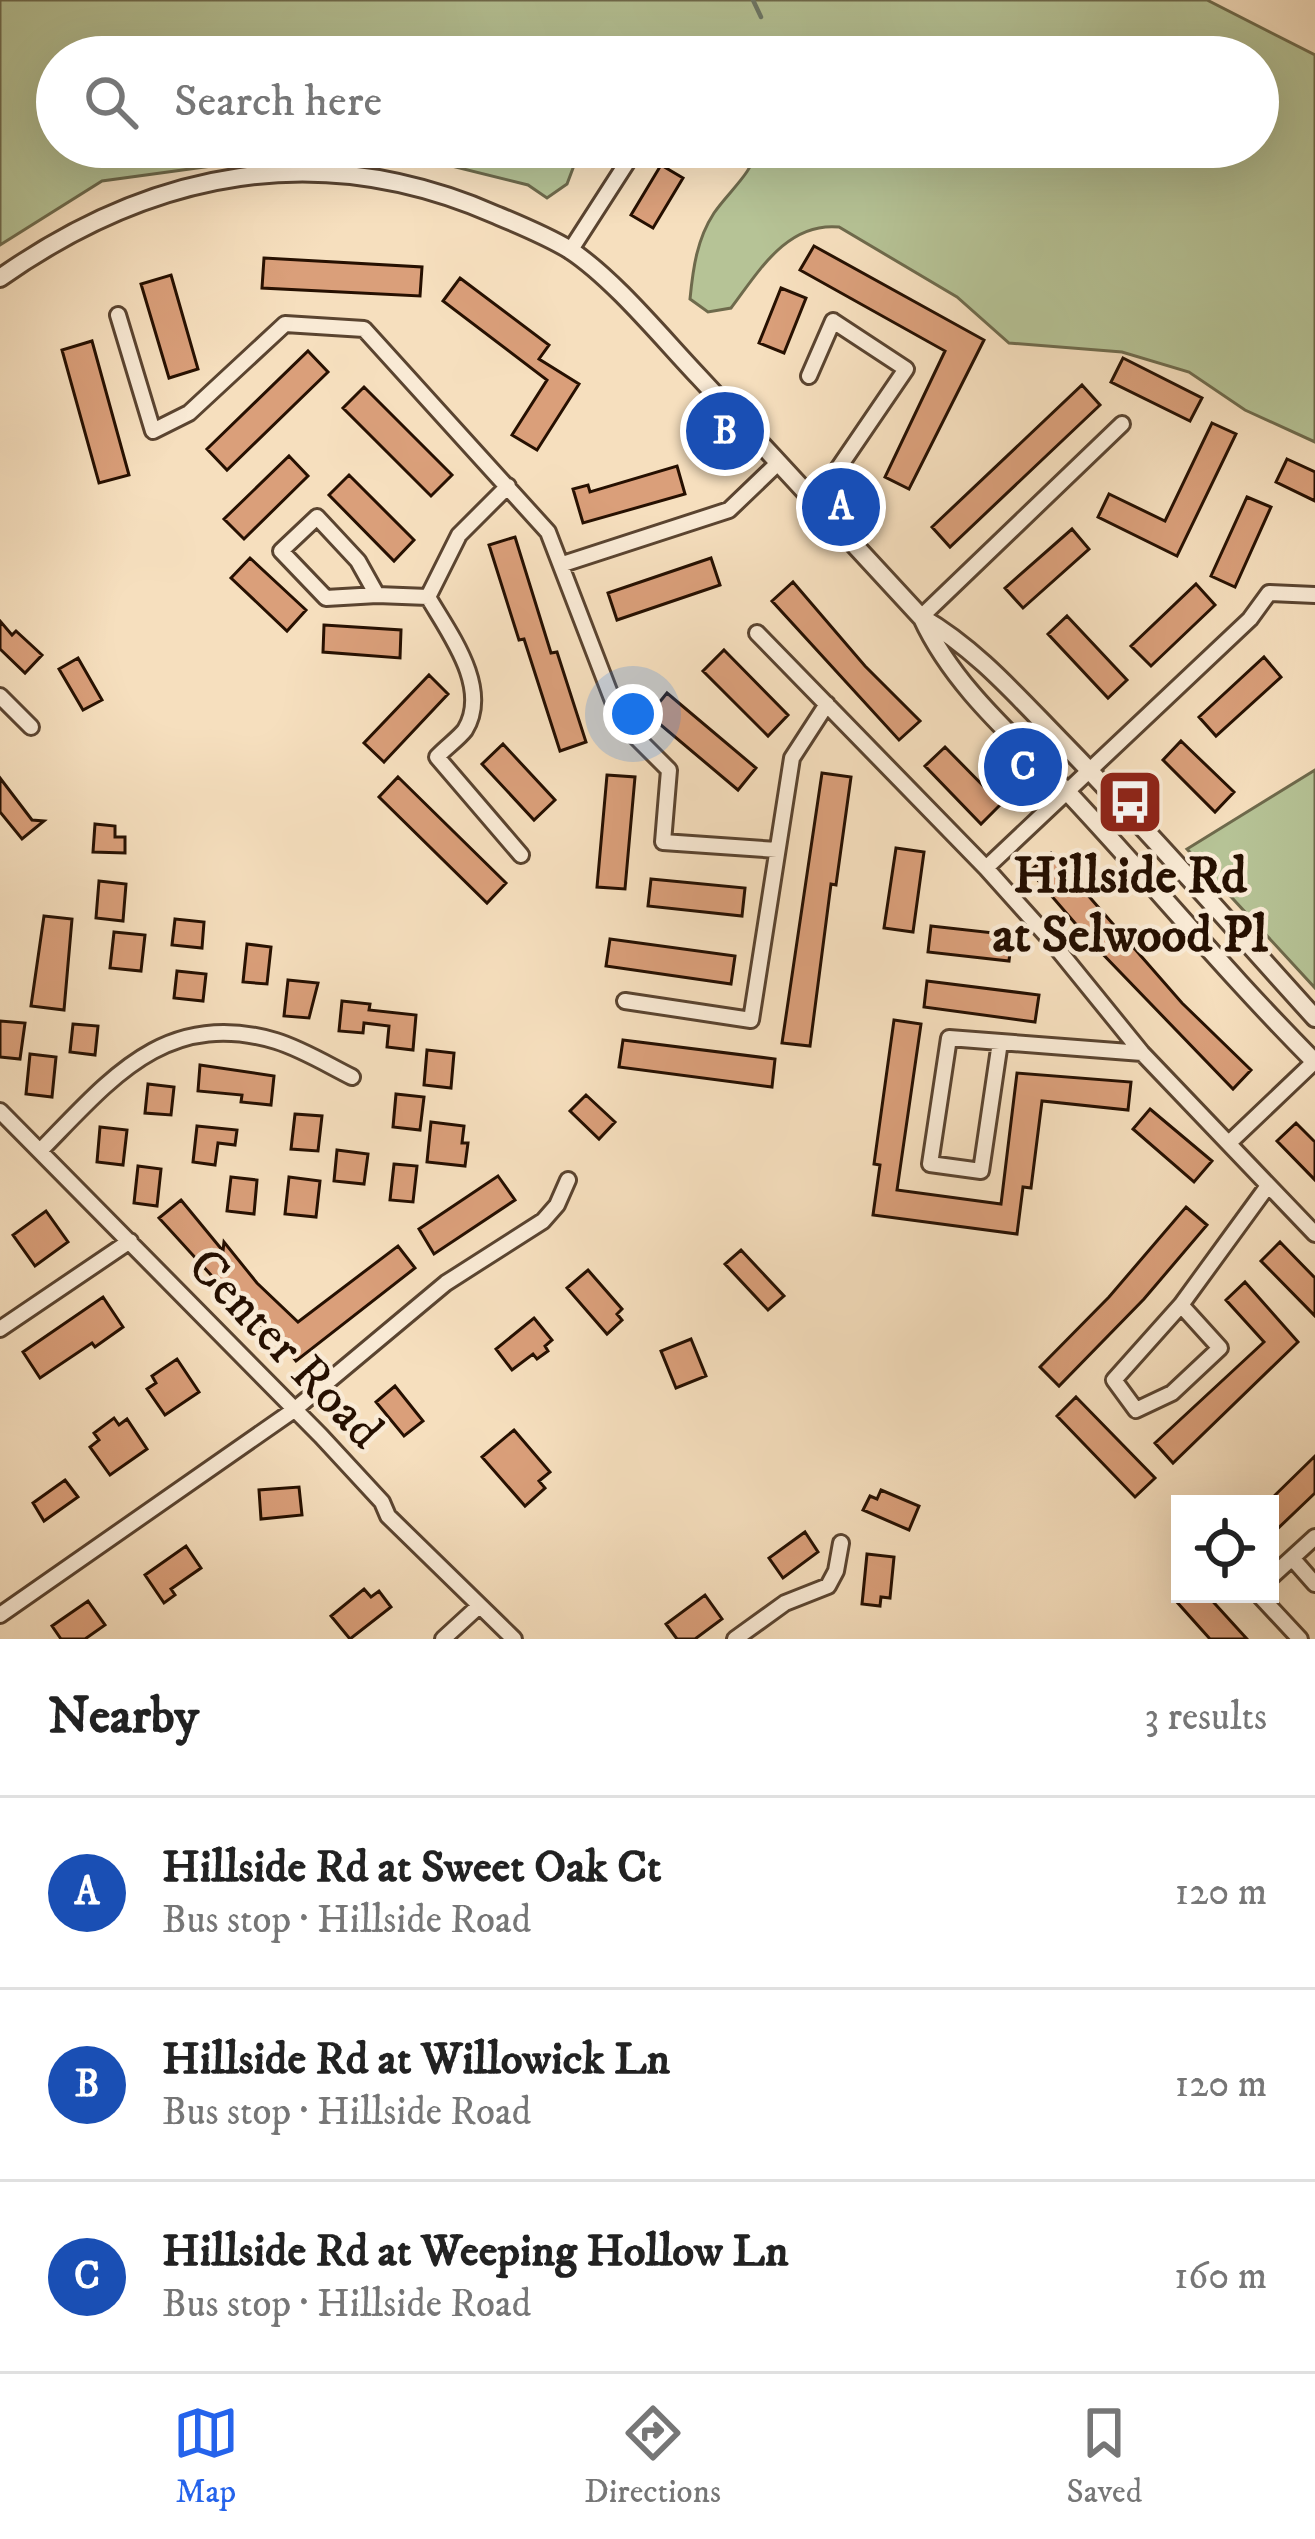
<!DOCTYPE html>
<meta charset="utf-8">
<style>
body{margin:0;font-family:"IM FELL DW Pica",serif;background:#f2f2f2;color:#222}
.controls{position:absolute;right:36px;bottom:36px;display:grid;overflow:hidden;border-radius:0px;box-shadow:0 12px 48px #0002}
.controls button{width:108px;height:108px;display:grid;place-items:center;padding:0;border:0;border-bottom:3px solid #e0e0e0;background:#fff;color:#222;font:60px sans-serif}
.you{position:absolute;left:633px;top:714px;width:42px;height:42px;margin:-30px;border:9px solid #fff;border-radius:50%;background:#1a73e8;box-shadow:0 0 0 18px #1a73e833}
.badge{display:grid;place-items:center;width:78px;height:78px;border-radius:50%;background:#2563eb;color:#fff;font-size:39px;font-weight:700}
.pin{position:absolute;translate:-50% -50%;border:6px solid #fff;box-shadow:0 3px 12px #0006}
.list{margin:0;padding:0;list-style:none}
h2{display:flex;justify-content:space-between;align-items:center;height:156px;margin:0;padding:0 48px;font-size:51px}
h2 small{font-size:39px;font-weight:400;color:#767676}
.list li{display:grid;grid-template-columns:78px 1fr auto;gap:36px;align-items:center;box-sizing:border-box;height:192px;padding:0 48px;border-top:3px solid #e0e0e0}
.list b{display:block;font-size:45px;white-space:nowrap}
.list p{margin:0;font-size:39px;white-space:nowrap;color:#767676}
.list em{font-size:39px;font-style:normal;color:#767676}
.icon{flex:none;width:66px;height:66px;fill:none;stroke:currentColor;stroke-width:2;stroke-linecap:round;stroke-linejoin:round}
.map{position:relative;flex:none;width:1315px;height:1639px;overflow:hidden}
.search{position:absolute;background:#fff;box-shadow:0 12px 48px #0002;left:36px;right:36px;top:36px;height:132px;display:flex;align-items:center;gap:30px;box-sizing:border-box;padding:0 42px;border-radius:66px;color:#767676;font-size:45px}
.sheet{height:732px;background:#fff}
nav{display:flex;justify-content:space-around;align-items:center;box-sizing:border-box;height:168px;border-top:3px solid #e0e0e0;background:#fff;font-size:33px;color:#767676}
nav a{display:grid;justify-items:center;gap:6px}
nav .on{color:#2563eb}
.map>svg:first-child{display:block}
.green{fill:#b6c396;stroke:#6e6a4c;stroke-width:3}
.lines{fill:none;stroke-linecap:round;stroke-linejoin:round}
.stream{stroke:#6d7868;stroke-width:4.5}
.building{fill:#da9f7a;stroke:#261001;stroke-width:3}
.minor-casing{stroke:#5a4430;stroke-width:20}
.tertiary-casing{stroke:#5a4430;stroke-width:22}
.minor{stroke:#f9ead5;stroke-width:14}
.tertiary{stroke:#f9ead5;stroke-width:16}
.labels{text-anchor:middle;stroke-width:9;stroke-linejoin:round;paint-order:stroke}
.poi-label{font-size:51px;font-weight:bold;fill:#261001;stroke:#f9ead5}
.street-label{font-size:51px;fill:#261001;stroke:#f9ead5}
</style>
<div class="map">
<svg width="1315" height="1639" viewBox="0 0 1315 1639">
<rect width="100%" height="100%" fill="#f6dfbe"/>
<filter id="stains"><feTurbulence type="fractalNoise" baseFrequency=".00167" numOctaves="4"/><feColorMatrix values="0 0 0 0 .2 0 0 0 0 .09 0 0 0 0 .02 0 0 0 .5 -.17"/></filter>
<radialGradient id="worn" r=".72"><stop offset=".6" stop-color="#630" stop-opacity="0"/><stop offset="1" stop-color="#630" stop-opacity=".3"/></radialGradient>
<path class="green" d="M 0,0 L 1207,0 L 1315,55 L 1315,442 L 1245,410 L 1189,372 L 1122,352 L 1009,343 L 957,297 L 839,227 C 787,222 759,271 731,308 L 708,312 L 690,299 C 693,268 697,239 714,213 C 729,191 752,174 758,147 L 1258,147 L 1258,57 L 57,57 L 57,147 L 312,147 L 301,154 L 102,181 L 0,245 Z
M 375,147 L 581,147 L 567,184 L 547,198 L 528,185 Z
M 1315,770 L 1315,988 L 1187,849 Z"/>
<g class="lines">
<path class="stream" d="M 753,0 L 761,17"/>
</g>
<path class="building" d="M 661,165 L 683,178 L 653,228 L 631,215 Z
M 814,246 L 984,340 L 909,489 L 885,477 L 945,351 L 800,270 Z
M 264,258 L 422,267 L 420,296 L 262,288 Z
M 171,275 L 198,369 L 169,378 L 141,284 Z
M 460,278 L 549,345 L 539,359 L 579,384 L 537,450 L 512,435 L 547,380 L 443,301 Z
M 781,288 L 806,298 L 784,353 L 759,343 Z
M 92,341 L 129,475 L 99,483 L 62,350 Z
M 308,351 L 328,372 L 227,470 L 207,449 Z
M 1123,358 L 1202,398 L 1190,421 L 1111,382 Z
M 1082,385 L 1100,405 L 950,547 L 932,527 Z
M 364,387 L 452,475 L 431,496 L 343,408 Z
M 1212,423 L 1236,434 L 1177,556 L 1098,517 L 1109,494 L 1165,521 Z
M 289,456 L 308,476 L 244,539 L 224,519 Z
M 1287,459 L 1315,472 L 1315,501 L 1276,482 Z
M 677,466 L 685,494 L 583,523 L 573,489 L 588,485 L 590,492 Z
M 349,475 L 414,540 L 394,561 L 329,495 Z
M 1247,497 L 1271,507 L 1235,587 L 1211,576 Z
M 1072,529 L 1089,549 L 1023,608 L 1005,588 Z
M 515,537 L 551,653 L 557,652 L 586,742 L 560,751 L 524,639 L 519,640 L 489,545 Z
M 250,558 L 306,610 L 287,631 L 231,578 Z
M 711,558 L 720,585 L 617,620 L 608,593 Z
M 793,582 L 865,666 L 920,721 L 899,740 L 772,601 Z
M 1196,584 L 1215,605 L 1151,666 L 1131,646 Z
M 1067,616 L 1127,680 L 1108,698 L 1048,634 Z
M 0,621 L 12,635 L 16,631 L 42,655 L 25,673 L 0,649 Z
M 324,625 L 401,630 L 400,658 L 323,652 Z
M 724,650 L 788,715 L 768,736 L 703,671 Z
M 1264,657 L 1281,677 L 1216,736 L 1199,717 Z
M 78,658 L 102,700 L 83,710 L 59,669 Z
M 429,675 L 448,694 L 384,762 L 364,743 Z
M 667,693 L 756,768 L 738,790 L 649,715 Z
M 1181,741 L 1234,792 L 1215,812 L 1163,760 Z
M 503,744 L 555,800 L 534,820 L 482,764 Z
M 945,747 L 1001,804 L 981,824 L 925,766 Z
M 822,773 L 851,777 L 836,885 L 831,884 L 810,1046 L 782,1043 Z
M 607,775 L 635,777 L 625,889 L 597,887 Z
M 398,777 L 506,883 L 487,903 L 379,797 Z
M 0,778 L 32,820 L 44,821 L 22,839 L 0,812 Z
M 95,824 L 115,826 L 115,837 L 125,837 L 125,853 L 93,852 Z
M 896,848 L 924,852 L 913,932 L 884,928 Z
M 1051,853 L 1182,1003 L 1251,1070 L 1233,1089 L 1093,944 L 1030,871 Z
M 651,879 L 745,888 L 742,916 L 648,906 Z
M 99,881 L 126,884 L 123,921 L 96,918 Z
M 44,916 L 72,919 L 64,1010 L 31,1006 Z
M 175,919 L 204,922 L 202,948 L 172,945 Z
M 931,926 L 1012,935 L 1009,961 L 928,952 Z
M 114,932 L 145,935 L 141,971 L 110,968 Z
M 610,939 L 735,956 L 731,984 L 606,966 Z
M 247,944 L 271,947 L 267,984 L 243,982 Z
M 177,971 L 206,974 L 203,1001 L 174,998 Z
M 288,980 L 318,983 L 309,1018 L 284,1016 Z
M 927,981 L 1039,995 L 1035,1022 L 924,1007 Z
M 342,1001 L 370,1004 L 369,1010 L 416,1015 L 413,1050 L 387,1047 L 389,1026 L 364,1023 L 363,1033 L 339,1031 Z
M 894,1020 L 921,1024 L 897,1190 L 1001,1204 L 1017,1073 L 1131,1082 L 1128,1110 L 1042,1101 L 1031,1188 L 1023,1187 L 1017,1234 L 873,1215 L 880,1165 L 874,1164 Z
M 0,1021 L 25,1023 L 20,1059 L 0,1057 Z
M 73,1024 L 98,1026 L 95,1055 L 70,1052 Z
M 623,1040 L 775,1059 L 772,1087 L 619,1067 Z
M 427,1050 L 454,1053 L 451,1088 L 424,1085 Z
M 30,1054 L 56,1057 L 52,1097 L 26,1094 Z
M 200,1065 L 274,1076 L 271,1105 L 241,1102 L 242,1095 L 198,1091 Z
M 148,1084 L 174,1087 L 171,1115 L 145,1113 Z
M 396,1094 L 424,1097 L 420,1130 L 393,1127 Z
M 586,1095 L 615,1122 L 599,1139 L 570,1111 Z
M 1150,1109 L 1212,1161 L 1194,1182 L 1133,1129 Z
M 295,1114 L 322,1116 L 318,1151 L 291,1149 Z
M 431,1122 L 464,1126 L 462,1143 L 468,1143 L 465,1166 L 427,1162 Z
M 1296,1123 L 1315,1142 L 1315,1180 L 1277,1141 Z
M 197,1126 L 237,1130 L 235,1145 L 218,1143 L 215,1165 L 193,1162 Z
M 100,1127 L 127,1130 L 123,1165 L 97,1162 Z
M 337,1150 L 368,1154 L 364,1184 L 334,1181 Z
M 394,1164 L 417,1166 L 413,1202 L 390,1200 Z
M 138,1166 L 161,1169 L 157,1206 L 134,1203 Z
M 498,1176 L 515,1200 L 434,1254 L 419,1229 Z
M 231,1177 L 257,1180 L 254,1214 L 227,1211 Z
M 289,1177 L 320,1181 L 316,1217 L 285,1214 Z
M 181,1200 L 223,1251 L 224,1242 L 257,1283 L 298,1322 L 398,1246 L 415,1268 L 296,1361 L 269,1327 L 266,1330 L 221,1286 L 159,1218 Z
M 1186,1207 L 1207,1225 L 1144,1299 L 1059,1386 L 1040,1367 L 1109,1297 Z
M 46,1211 L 68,1242 L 35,1266 L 13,1235 Z
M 1280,1242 L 1315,1278 L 1315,1316 L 1261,1261 Z
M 741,1250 L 784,1296 L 768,1310 L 725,1264 Z
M 588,1270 L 622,1309 L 617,1314 L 622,1320 L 607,1334 L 567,1288 Z
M 1245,1282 L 1298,1342 L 1173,1463 L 1155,1443 L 1264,1342 L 1226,1300 Z
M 103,1297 L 123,1327 L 95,1347 L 92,1343 L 40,1378 L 23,1352 Z
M 534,1318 L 552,1340 L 545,1346 L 548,1351 L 537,1359 L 533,1354 L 512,1370 L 496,1349 Z
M 691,1339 L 706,1376 L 676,1388 L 661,1351 Z
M 177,1359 L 199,1392 L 165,1415 L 147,1389 L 156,1383 L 152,1376 Z
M 395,1386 L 423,1421 L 404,1436 L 376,1402 Z
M 1076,1397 L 1155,1478 L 1135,1497 L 1057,1416 Z
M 114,1418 L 119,1425 L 127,1419 L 147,1449 L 110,1475 L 90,1447 L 99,1440 L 94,1433 Z
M 514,1430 L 550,1472 L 539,1481 L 545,1488 L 525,1506 L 482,1457 Z
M 1315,1456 L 1315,1493 L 1270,1536 L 1270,1500 Z
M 65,1480 L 78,1497 L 44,1521 L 33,1503 Z
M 299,1487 L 302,1515 L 261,1519 L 259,1490 Z
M 881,1490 L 919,1506 L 909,1530 L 863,1510 L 870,1496 L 877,1499 Z
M 805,1532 L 818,1552 L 783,1578 L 769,1558 Z
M 186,1546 L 201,1568 L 171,1589 L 175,1595 L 164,1603 L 145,1575 Z
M 867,1554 L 894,1557 L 890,1598 L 881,1597 L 880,1606 L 862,1604 Z
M 364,1589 L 371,1597 L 379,1591 L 391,1607 L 350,1639 L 331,1616 Z
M 1183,1594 L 1206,1594 L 1247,1639 L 1210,1639 L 1176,1601 Z
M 705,1595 L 722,1619 L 695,1639 L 677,1639 L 666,1624 Z
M 88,1601 L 105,1625 L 85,1639 L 61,1639 L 52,1626 Z"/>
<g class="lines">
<defs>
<path id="minor" d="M 570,251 L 635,150
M 118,315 L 153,431 L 189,413 L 285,324 L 364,329 L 548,532 L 616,709 L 635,736 L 669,770 L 663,842 L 777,850
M 809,376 L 833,321 L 906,369 L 816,501
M 563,564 L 729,510 L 778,463
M 377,595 L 326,598 L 281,551 L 317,517 L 358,561 L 377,595 L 428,597
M 428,597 C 449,633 491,688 465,730 C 458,739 445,748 437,757 L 521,855
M 428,597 L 459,535 L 508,486
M 921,617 L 1122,424
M 757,633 L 986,868 L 1047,936 L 1142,1053 L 1315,1234
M 0,696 L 31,727
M 986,868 L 1250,619 L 1269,593 L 1315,595
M 625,1001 L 751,1020 L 792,758 L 827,704
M 1000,1042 L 981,1171 L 930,1164 L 949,1038 C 1013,1043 1077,1048 1142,1053
M 0,1111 L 321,1436 L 382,1502 L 388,1516 L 514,1639
M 1230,1142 L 1315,1061
M 40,1151 C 110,1080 165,1008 276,1041 C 302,1049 328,1065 352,1077
M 1181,1305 L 1220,1348 L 1172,1393 L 1136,1410 L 1114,1380 L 1181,1305 L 1267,1187
M 0,1329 L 130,1241
M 1292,1558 L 1315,1537
M 1270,1578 L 1292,1558 L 1315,1584
M 1258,1594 L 1300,1639
M 0,1615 L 294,1410 L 446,1283 L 543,1221 L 557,1205 L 568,1180
M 443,1639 L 479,1606
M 735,1639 L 785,1603 L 828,1586 L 836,1571 L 841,1543"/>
<path id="tertiary" d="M 0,278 C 153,170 320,138 496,215 C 520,225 547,236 570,250 C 614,279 662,338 699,377 C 773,457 848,537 921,617 C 975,648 1016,695 1059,739 C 1147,829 1230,924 1315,1018
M 922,618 C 955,690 1020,742 1074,799 C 1155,886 1231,978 1315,1062"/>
</defs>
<use href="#minor" class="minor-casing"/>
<use href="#tertiary" class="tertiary-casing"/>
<use href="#minor" class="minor"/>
<use href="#tertiary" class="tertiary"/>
</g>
<defs>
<symbol id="bus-square" viewBox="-11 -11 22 22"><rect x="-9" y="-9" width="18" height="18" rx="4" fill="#8f2418" stroke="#f9ead5"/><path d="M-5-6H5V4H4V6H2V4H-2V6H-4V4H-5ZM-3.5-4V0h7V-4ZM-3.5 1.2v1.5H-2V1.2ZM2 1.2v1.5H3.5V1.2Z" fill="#fff"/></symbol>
</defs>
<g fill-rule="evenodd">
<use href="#bus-square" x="1092" y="764" width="76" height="76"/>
</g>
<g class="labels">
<g class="poi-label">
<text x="1130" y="892">Hillside Rd<tspan x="1130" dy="59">at Selwood Pl</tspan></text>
</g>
<g class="street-label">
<text transform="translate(287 1347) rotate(46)" y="18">Center Road</text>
</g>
</g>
<rect width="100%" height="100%" filter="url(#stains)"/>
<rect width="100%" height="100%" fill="url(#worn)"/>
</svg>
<div class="controls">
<button><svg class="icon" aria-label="locate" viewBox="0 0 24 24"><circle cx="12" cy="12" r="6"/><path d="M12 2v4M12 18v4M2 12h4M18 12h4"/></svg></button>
</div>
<div class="you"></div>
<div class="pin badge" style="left:841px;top:507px;background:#1a4fb4">A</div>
<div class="pin badge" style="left:725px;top:431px;background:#1a4fb4">B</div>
<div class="pin badge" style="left:1023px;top:767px;background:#1a4fb4">C</div>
<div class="search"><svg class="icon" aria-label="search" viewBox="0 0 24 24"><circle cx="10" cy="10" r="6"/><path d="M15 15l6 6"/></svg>Search here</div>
</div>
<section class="sheet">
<h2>Nearby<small>3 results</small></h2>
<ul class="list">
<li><span class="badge" style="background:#1a4fb4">A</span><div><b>Hillside Rd at Sweet Oak Ct</b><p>Bus stop · Hillside Road</p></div><em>120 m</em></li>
<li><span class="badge" style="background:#1a4fb4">B</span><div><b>Hillside Rd at Willowick Ln</b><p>Bus stop · Hillside Road</p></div><em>120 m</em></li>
<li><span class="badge" style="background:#1a4fb4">C</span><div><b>Hillside Rd at Weeping Hollow Ln</b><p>Bus stop · Hillside Road</p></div><em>160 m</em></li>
</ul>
</section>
<nav>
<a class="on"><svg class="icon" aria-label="map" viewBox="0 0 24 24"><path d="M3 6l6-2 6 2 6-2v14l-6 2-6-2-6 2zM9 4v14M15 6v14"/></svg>Map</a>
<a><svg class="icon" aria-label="directions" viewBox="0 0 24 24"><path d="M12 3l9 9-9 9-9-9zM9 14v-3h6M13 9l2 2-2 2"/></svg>Directions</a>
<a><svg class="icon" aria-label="saved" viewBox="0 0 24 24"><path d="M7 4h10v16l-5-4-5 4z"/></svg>Saved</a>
</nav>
